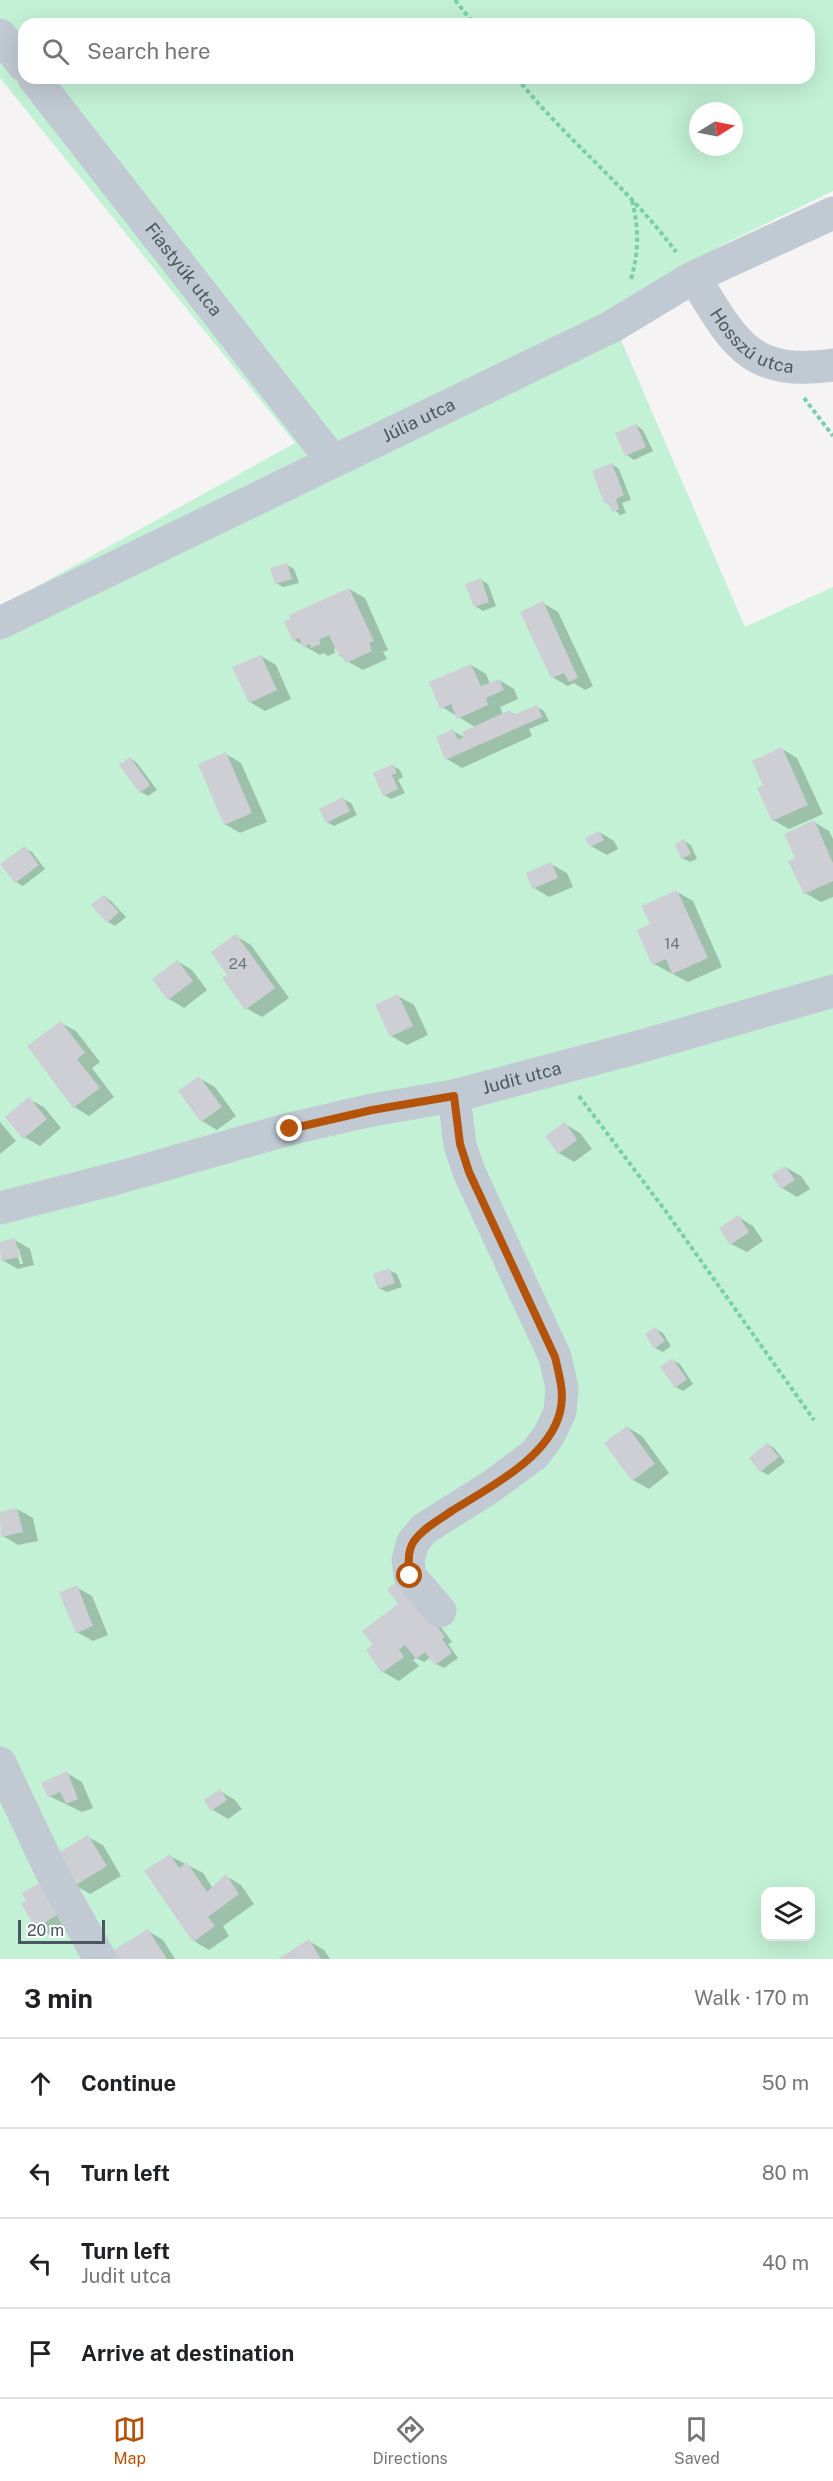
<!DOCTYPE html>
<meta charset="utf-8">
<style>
body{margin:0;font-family:"Public Sans",sans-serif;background:#f2f2f2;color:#202124}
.controls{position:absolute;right:18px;bottom:18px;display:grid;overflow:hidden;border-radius:12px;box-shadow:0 6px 24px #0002}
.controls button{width:54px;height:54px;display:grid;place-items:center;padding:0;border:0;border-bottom:2px solid #e0e0e0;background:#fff;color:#202124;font:30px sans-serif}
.compass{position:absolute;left:689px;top:102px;width:54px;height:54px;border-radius:50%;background:#fff;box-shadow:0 6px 24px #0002;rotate:80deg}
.scale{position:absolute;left:18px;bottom:15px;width:87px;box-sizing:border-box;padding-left:6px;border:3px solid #4a5661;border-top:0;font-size:16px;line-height:21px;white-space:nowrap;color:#4a5661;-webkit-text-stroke:4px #fff;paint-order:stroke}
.stop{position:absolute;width:18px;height:18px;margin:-14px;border:4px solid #b45309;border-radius:50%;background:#fff}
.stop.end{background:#b45309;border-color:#fff;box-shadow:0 2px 6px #0008}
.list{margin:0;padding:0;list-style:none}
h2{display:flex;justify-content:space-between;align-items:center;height:78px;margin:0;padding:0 24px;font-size:26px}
h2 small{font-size:20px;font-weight:400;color:#757577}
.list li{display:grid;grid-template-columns:39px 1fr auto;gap:18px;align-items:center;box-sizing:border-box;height:90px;padding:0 24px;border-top:2px solid #e0e0e0}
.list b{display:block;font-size:22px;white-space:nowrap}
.list p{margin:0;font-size:20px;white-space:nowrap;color:#757577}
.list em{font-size:20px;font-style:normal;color:#757577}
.icon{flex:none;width:33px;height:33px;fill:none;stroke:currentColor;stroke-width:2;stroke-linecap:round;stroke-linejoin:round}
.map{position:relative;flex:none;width:833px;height:1959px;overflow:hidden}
.search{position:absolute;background:#fff;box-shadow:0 6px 24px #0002;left:18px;right:18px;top:18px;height:66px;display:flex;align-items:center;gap:15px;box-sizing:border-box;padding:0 21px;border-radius:18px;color:#757577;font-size:22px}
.sheet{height:438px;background:#fff}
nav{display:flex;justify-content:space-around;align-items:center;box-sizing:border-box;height:84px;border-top:2px solid #e0e0e0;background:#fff;font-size:16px;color:#757577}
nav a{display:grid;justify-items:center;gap:3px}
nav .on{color:#b45309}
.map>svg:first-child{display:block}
.green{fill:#c3f1d5;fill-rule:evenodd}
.shadow{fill:#0003;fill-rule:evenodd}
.building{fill:#cdcfd5}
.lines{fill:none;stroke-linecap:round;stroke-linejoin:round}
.path{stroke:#7ad0a6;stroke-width:4;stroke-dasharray:4.5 3;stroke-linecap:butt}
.minor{stroke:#c1cad2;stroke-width:33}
.route{stroke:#b45309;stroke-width:8}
.labels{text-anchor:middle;stroke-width:4.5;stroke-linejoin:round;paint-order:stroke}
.number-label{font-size:15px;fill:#6b747e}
.street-label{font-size:18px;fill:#4a5661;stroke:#fff}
</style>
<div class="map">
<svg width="833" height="1959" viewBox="0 0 833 1959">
<rect width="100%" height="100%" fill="#f5f3f3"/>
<path class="green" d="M 0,0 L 833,0 L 833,191 L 722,245 L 612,319 L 745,627 L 833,587 L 833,1959 L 0,1959 L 0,607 L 295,443 L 0,78 ZM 24,24 L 809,24 L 809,78 L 24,78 ZM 698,111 L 734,111 L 734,147 L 698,147 ZM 766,1892 L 810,1892 L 810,1936 L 766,1936 Z"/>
<path class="shadow" d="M 636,425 L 643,430 L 653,451 L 634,460 L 627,455 Z
M 612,464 L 619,469 L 631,500 L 622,503 L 626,513 L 620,515 L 606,502 Z
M 287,565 L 294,569 L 299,583 L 283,587 L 276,583 Z
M 481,580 L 488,584 L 496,606 L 483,611 L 475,606 Z
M 349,589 L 365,598 L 388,650 L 383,652 L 387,659 L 363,670 L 347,661 L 340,655 L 337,648 L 334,649 L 335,653 L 328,656 L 324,653 L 320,655 L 294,640 Z
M 543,603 L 558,612 L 593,686 L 585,690 L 574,683 L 568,686 L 552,677 Z
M 261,656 L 276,665 L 291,699 L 265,711 L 250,702 Z
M 471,665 L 486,674 L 490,684 L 499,680 L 514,689 L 518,699 L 500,707 L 503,715 L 510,712 L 516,715 L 537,707 L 544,711 L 549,721 L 529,729 L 532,736 L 462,768 L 447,759 L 453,731 L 466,738 L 475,727 L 442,707 Z
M 782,749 L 797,758 L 823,814 L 789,829 L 773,820 L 765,786 Z
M 226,754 L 241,763 L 267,822 L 240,833 L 225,824 Z
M 130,758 L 137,763 L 157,790 L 148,796 L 141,792 Z
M 393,766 L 400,770 L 403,777 L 398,780 L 405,793 L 391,799 L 384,795 Z
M 343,799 L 351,803 L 357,815 L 334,826 L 327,822 Z
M 814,822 L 829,831 L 833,839 L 833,897 L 821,902 L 805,893 Z
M 599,832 L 614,841 L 618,849 L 607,855 L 591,846 Z
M 684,841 L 691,845 L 697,859 L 690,862 L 682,858 Z
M 25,848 L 32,852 L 45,869 L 23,886 L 16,882 Z
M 551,864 L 567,873 L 573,887 L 549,897 L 534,888 Z
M 677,892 L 693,901 L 722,967 L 688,982 L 654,964 L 639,931 L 651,925 Z
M 104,896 L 111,901 L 126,917 L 115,926 L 108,922 Z
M 236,936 L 251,945 L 289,998 L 262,1017 L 246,1008 L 229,975 Z
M 177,961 L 192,970 L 207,990 L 184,1008 L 169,999 Z
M 398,996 L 414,1005 L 428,1035 L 407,1045 L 391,1036 Z
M 61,1023 L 76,1031 L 100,1062 L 92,1068 L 114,1097 L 89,1116 L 74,1107 Z
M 199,1078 L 215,1087 L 236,1116 L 217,1130 L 202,1121 Z
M 29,1099 L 44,1107 L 61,1128 L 40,1146 L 24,1137 Z
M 0,1122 L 16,1141 L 0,1154 Z
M 565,1124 L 580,1133 L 592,1149 L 574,1162 L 559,1153 Z
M 785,1167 L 801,1176 L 810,1189 L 797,1197 L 782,1188 Z
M 738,1217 L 753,1226 L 763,1241 L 747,1252 L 731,1244 Z
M 15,1240 L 30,1249 L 34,1265 L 18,1269 L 2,1260 L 0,1243 ZM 16,1249 L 19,1249 L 23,1264 L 20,1264 Z
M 389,1270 L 397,1274 L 402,1287 L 387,1292 L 379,1288 Z
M 655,1329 L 663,1333 L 671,1346 L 663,1352 L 655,1348 Z
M 672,1360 L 680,1364 L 693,1384 L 683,1391 L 676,1387 Z
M 627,1427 L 642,1436 L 669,1473 L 649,1489 L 633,1480 Z
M 768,1444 L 775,1449 L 785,1462 L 768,1475 L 761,1471 Z
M 17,1509 L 33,1518 L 38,1541 L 18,1545 L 3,1536 L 0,1514 Z
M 76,1587 L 92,1596 L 108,1635 L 93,1641 L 77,1632 Z
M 423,1604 L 452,1642 L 448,1644 L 458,1658 L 444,1668 L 436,1664 L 431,1657 L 424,1662 L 416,1658 L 413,1660 L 419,1666 L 399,1681 L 383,1672 L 368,1651 Z
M 67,1773 L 82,1782 L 93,1808 L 82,1812 L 49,1796 Z
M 220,1791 L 235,1800 L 242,1809 L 228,1819 L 213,1810 Z
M 88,1837 L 103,1845 L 121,1876 L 90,1894 L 75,1885 Z
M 170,1856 L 203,1873 L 213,1889 L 226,1876 L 241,1885 L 254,1904 L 223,1926 L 229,1936 L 209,1950 L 194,1941 Z
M 28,1901 L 74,1923 L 52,1936 L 36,1927 Z
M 148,1931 L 163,1940 L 175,1959 L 119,1959 Z
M 309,1941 L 324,1950 L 330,1959 L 281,1959 Z"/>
<path class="building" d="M 636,424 L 646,447 L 625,456 L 615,433 Z
M 612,463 L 624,495 L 616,499 L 619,509 L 612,512 L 608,502 L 604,503 L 592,471 Z
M 287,563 L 292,579 L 275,584 L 270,568 Z
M 481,578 L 489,602 L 474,607 L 465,584 Z
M 349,588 L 374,641 L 369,643 L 372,651 L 346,663 L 342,655 L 339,656 L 329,635 L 319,640 L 321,644 L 311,648 L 310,644 L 303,647 L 299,638 L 293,641 L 284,622 L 290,619 L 289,615 Z
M 543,601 L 578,678 L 569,682 L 564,673 L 551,678 L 520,612 Z
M 261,655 L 277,690 L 249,703 L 232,667 Z
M 471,664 L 481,686 L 499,679 L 504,690 L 486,698 L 488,705 L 457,719 L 451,704 L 440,709 L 429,682 Z
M 537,705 L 542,717 L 445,760 L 436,737 L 453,729 L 458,740 L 464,737 L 462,732 L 510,710 L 513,715 Z
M 782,747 L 808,805 L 772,821 L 757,788 L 763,785 L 752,761 Z
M 226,752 L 252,813 L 224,825 L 198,764 Z
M 130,757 L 150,785 L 140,793 L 119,765 Z
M 393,764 L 397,773 L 392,775 L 398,789 L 383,796 L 373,773 Z
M 343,797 L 350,811 L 326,823 L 319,809 Z
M 814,820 L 833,863 L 833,881 L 804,894 L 788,861 L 795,858 L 784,834 Z
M 599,831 L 604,840 L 590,847 L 585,838 Z
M 684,839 L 691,854 L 681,859 L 675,844 Z
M 25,846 L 39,865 L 15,883 L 0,864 Z
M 551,862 L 558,878 L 532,889 L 526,873 Z
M 677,890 L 708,958 L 672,974 L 666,959 L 652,965 L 637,930 L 650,924 L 641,906 Z
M 103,895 L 119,912 L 107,923 L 91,905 Z
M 236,934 L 275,988 L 245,1010 L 222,978 L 227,975 L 211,952 Z
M 177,960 L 193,981 L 168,1000 L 152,979 Z
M 398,994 L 413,1026 L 390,1037 L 375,1005 Z
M 61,1021 L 85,1053 L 77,1059 L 100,1088 L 73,1108 L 27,1046 Z
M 199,1076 L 222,1107 L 201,1122 L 178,1091 Z
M 29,1097 L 47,1119 L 23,1139 L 5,1117 Z
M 565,1122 L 577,1140 L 558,1154 L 545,1136 Z
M 785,1166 L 795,1180 L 781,1189 L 771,1175 Z
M 738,1215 L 749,1232 L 730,1245 L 719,1228 Z
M 15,1238 L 20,1257 L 1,1261 L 0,1242 Z
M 389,1268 L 395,1283 L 378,1289 L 373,1274 Z
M 655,1327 L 665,1341 L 654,1349 L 645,1334 Z
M 672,1358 L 687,1379 L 675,1388 L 660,1367 Z
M 627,1426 L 655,1464 L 632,1481 L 604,1443 Z
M 767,1443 L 779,1457 L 760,1472 L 749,1458 Z
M 17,1508 L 23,1532 L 1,1537 L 0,1512 Z
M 402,1577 L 445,1637 L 442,1639 L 452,1653 L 435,1665 L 425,1652 L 416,1659 L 405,1645 L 399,1650 L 404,1657 L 382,1673 L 366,1650 L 373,1645 L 362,1631 L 398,1604 L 387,1589 Z
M 77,1585 L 93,1626 L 76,1633 L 59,1593 Z
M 67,1771 L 78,1799 L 66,1804 L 60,1792 L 48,1797 L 41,1783 Z
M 220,1789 L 227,1800 L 211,1811 L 204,1800 Z
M 88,1835 L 107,1866 L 74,1886 L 55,1855 Z
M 170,1854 L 179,1868 L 187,1862 L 207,1892 L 226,1874 L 239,1894 L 208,1917 L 215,1926 L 193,1942 L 144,1871 Z
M 41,1882 L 59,1914 L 35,1928 L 21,1903 L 26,1901 L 22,1893 Z
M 148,1929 L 167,1959 L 117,1959 L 112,1951 Z
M 309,1939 L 321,1959 L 278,1959 Z"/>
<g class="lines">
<path class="path" d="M 455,0 L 474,24
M 517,78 C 566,140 629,188 676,252
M 631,279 C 639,252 639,228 632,201
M 804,398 L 833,436
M 579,1096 L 667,1213 L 814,1420"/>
<g class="minor">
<path d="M 0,35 L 24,66"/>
<path id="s1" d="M 34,78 L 332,460"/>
<path id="s2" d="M 694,277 C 734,342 749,377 833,365"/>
<path id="s3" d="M 0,623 L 611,327 L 694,277 L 833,213"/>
<path id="s4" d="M 0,1208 L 121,1177 L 289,1129 L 372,1110 L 454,1096 L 642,1046 L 833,991"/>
<path d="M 440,1611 L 410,1576 L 408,1560 L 413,1542 L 424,1529 L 492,1486 L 535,1454 L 549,1435 L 560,1412 L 562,1388 L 555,1357 L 469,1172 L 460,1145 L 454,1096"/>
<path d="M 0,1763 L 51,1871 L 100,1959"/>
</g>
</g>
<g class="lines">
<path class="route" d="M 290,1129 L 372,1110 L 454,1096 L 460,1144 L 469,1172 L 555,1357 C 559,1375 565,1393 560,1412 C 549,1458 488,1488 450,1512 C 438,1521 423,1528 414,1541 C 407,1551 408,1564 410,1576"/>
</g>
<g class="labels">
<g class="number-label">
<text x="672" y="949">14</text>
<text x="238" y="969">24</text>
</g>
<g class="street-label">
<text dy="6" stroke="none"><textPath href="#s1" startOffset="243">Fiastyúk utca</textPath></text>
<text dy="6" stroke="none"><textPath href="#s2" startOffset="90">Hosszú utca</textPath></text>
<text dy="6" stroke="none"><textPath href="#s3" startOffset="465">Júlia utca</textPath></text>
<text dy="6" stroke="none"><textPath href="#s4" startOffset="538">Judit utca</textPath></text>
</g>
</g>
</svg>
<div class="controls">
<button><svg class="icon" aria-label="layers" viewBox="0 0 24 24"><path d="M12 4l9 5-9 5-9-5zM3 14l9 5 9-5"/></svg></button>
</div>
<svg class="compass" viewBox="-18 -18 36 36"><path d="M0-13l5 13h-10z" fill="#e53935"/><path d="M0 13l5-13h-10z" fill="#757577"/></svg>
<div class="scale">20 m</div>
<div class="stop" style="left:410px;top:1576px"></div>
<div class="stop end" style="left:290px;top:1129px"></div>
<div class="search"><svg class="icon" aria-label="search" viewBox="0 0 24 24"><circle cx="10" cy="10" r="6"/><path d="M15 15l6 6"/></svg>Search here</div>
</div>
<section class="sheet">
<h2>3 min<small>Walk · 170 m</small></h2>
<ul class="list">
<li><svg class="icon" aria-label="ahead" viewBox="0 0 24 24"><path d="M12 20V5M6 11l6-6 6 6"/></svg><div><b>Continue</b></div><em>50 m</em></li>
<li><svg class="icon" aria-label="left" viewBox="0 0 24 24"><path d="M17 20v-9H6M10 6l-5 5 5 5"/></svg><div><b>Turn left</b></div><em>80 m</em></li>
<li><svg class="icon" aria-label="left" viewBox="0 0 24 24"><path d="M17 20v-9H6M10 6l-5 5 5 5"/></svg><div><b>Turn left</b><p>Judit utca</p></div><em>40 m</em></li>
<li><svg class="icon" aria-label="arrive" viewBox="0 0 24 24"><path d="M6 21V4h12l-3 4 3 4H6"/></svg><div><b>Arrive at destination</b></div></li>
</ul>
</section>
<nav>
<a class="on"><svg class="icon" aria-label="map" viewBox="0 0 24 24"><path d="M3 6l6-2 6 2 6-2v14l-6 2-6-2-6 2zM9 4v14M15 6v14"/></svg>Map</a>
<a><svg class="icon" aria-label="directions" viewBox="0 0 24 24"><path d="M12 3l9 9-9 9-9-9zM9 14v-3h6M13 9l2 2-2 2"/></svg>Directions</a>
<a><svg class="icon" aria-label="saved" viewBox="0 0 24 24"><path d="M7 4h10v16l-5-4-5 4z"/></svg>Saved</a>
</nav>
